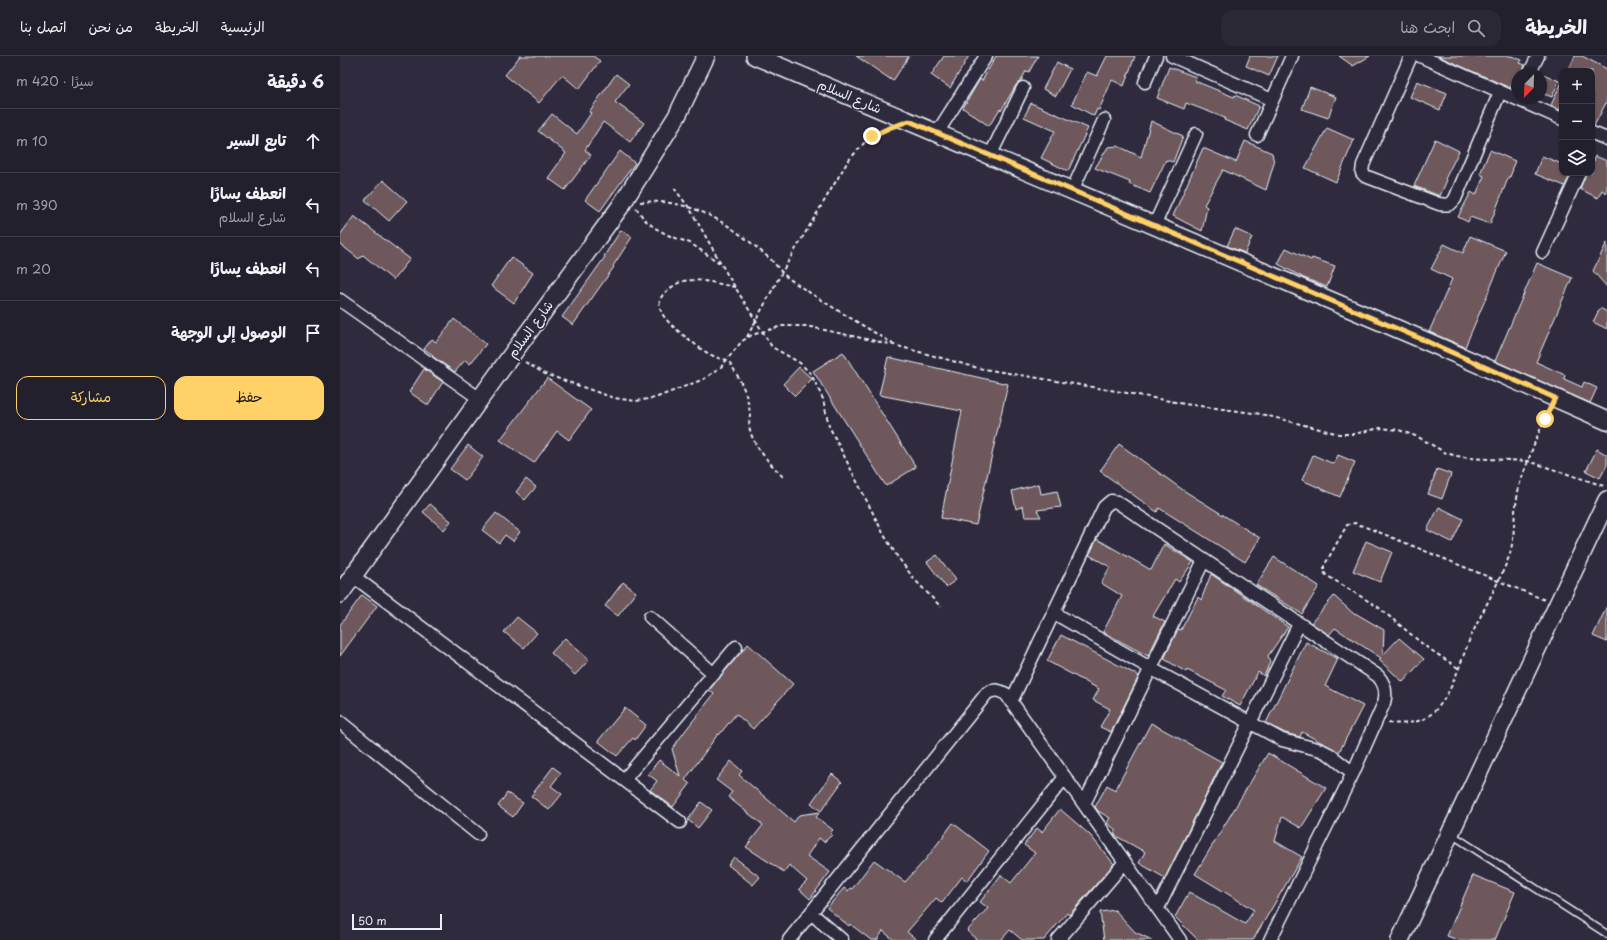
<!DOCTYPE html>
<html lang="ar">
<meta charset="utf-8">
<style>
body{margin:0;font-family:"Playpen Sans","Playpen Sans Arabic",sans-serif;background:#2b2836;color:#f1f3f6;direction:rtl}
.controls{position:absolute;right:12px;top:12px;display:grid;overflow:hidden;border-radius:8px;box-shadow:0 1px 3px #0004}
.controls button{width:36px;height:36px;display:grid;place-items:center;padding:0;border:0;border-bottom:1px solid #403e4a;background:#23202e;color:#f1f3f6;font:20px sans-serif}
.compass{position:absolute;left:1171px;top:12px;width:36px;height:36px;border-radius:50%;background:#23202e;box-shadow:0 1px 3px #0004;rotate:203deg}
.scale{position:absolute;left:12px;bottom:10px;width:90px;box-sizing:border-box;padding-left:4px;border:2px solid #e8f1f8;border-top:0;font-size:11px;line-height:14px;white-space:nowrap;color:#e8f1f8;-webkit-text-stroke:3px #2f2a3d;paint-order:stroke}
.stop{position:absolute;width:12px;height:12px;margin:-9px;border:3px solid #ffd166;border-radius:50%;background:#fff}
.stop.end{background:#ffd166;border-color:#fff;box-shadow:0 1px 4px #0008}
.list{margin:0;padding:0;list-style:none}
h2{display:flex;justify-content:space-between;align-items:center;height:52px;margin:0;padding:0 16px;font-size:17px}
h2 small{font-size:13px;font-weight:400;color:#a3a3aa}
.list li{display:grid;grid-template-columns:26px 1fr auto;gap:12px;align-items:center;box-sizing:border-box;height:64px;padding:0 16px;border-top:1px solid #403e4a}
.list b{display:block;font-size:15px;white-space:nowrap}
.list p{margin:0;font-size:13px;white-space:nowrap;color:#a3a3aa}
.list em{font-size:13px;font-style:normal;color:#a3a3aa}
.actions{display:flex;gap:8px;padding:12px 16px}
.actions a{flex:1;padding:9px 0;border:1px solid #ffd166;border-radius:12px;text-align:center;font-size:14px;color:#ffd166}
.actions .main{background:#ffd166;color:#111}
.icon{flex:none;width:22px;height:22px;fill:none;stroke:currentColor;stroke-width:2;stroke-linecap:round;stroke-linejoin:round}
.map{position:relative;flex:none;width:1267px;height:884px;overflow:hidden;direction:ltr}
header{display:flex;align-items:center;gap:24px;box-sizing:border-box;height:56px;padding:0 20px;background:#23202e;border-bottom:1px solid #403e4a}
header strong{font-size:19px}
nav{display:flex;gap:22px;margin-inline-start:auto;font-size:14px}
.search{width:280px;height:36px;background:#2b2836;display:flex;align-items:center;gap:10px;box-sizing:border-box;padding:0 14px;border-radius:12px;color:#a3a3aa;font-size:15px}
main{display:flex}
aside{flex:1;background:#23202e}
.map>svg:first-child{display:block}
.building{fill:#6e595c;stroke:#e8f1f8}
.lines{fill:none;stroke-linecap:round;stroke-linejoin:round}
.lane-casing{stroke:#e8f1f8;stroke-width:9}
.street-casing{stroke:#e8f1f8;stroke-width:15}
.secondary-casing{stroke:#e8f1f8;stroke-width:20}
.path{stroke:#e8f1f8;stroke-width:2;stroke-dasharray:4 3;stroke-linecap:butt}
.lane{stroke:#2f2a3d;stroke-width:6}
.street{stroke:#2f2a3d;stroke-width:12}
.secondary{stroke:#2f2a3d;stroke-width:17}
.route{stroke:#ffd166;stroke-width:5}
.labels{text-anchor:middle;stroke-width:3;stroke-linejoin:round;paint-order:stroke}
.street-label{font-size:13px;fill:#e8f1f8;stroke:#2f2a3d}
</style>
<header>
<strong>الخريطة</strong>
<div class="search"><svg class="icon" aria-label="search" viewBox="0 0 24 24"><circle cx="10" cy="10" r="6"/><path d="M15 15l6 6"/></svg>ابحث هنا</div>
<nav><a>الرئيسية</a><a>الخريطة</a><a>من نحن</a><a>اتصل بنا</a></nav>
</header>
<main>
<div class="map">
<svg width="1267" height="884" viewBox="0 0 1267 884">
<rect width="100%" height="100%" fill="#2f2a3d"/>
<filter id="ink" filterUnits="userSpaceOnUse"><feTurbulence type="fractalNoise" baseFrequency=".025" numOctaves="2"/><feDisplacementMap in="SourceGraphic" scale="8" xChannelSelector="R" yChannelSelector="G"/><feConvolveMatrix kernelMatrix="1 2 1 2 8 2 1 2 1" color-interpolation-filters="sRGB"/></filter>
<g filter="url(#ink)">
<path class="building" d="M 180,0 L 253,0 L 260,5 L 239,33 L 222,19 L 199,47 L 165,19 Z
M 516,0 L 569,0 L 553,25 Z
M 604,0 L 629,0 L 610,32 L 591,19 Z
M 656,0 L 698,0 L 689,16 L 686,15 L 681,25 L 676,29 L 661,55 L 660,53 L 649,70 L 623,52 L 640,23 L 642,25 Z
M 767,0 L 795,0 L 784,30 L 772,24 L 759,54 L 757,53 L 754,60 L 732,48 L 747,16 L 757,20 Z
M 910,0 L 938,0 L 929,20 L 906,10 Z
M 999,0 L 1030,0 L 1013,10 Z
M 1098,0 L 1171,0 L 1182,4 L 1180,7 L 1185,9 L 1182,18 L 1176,18 L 1170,32 Z
M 1235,0 L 1242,0 L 1267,13 L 1267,45 L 1254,70 L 1252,70 L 1252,15 L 1228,15 Z
M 717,6 L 730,13 L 716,40 L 703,33 Z
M 829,11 L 856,21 L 855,25 L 894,41 L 895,39 L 919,50 L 908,74 L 884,64 L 885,62 L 846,47 L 844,53 L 817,42 Z
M 1199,16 L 1219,25 L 1212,41 L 1201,37 L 1201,18 L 1197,18 Z
M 276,18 L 289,28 L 275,46 L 304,67 L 290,86 L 263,66 L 245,94 L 251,99 L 225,134 L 208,122 L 226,97 L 198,75 L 212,58 L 237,78 L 251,57 L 249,56 Z
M 1077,25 L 1107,37 L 1100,54 L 1070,41 Z
M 1222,26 L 1222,48 L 1219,54 L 1211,49 Z
M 970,31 L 996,41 L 988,62 L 962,53 Z
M 691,47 L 748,72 L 728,115 L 701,102 L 715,75 L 684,61 Z
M 811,65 L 843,80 L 833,106 L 826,104 L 810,137 L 789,128 L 790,126 L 755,112 L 768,91 L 778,90 L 801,101 Z
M 987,72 L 1014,84 L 996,126 L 965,112 Z
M 1095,83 L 1119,95 L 1105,123 L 1107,124 L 1100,140 L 1074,130 Z
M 905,85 L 932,97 L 934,107 L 926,134 L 883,114 L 864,149 L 867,151 L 862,175 L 833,160 L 863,92 L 896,106 Z
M 1150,94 L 1175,105 L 1172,112 L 1173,113 L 1170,121 L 1169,120 L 1150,168 L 1130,161 L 1128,166 L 1118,161 L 1131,136 L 1136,139 L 1144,120 L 1140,118 Z
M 280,95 L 295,107 L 260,155 L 245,144 Z
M 1202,100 L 1222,108 L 1222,117 L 1231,117 L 1225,130 L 1195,118 Z
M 1255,100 L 1267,105 L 1267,137 L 1262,134 L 1258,142 L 1240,133 L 1246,117 L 1252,117 L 1252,104 L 1254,105 Z
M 43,124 L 67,145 L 49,165 L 25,144 Z
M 14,160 L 70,203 L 53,224 L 23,199 L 19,203 L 0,188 L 0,179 Z
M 895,173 L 912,181 L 905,197 L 887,190 Z
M 281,174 L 292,181 L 273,210 L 274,211 L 233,269 L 222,261 L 265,201 L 264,200 Z
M 1130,180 L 1166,195 L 1125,291 L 1089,276 L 1112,223 L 1091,213 L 1104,188 L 1123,197 Z
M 1267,186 L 1267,231 L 1253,215 Z
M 946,192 L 971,204 L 972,202 L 995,210 L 987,231 L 964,222 L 938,208 Z
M 171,201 L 193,217 L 174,247 L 151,230 Z
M 1197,207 L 1232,222 L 1196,306 L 1225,319 L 1224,323 L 1242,331 L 1244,326 L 1257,332 L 1250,347 L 1155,305 Z
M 1260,252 L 1267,256 L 1267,273 L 1253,266 Z
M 114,263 L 146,288 L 130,308 L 125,304 L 115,316 L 92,300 L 93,299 L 84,293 L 92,283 L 96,286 Z
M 503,296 L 576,411 L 546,430 L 473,315 Z
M 548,301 L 668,328 L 636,469 L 601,462 L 622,355 L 539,339 Z
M 459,311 L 472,323 L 455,340 L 443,328 Z
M 84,313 L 103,326 L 88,349 L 69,336 Z
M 207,322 L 251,354 L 229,384 L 217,375 L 194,407 L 160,384 Z
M 779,388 L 843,434 L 920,482 L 905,506 L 819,452 L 817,456 L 760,415 Z
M 128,389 L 143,401 L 125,424 L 110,413 Z
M 1257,393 L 1267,399 L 1267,409 L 1260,422 L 1246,415 Z
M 973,399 L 994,408 L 998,399 L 1015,406 L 1000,441 L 962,424 Z
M 1097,413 L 1111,418 L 1102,443 L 1088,438 Z
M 186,423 L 196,431 L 185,444 L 176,436 Z
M 699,428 L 701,438 L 717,435 L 721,451 L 697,454 L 701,461 L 685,461 L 683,450 L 676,453 L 672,435 Z
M 90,448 L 111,465 L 104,474 L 83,456 Z
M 1099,451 L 1123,463 L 1112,486 L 1087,474 Z
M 156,457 L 180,476 L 173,485 L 165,479 L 159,487 L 142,474 Z
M 757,483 L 811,514 L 824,488 L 853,506 L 839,526 L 835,523 L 813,560 L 825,566 L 808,600 L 763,576 L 782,540 L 761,527 L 770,511 L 749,499 Z
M 1026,485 L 1052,496 L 1040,526 L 1013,515 Z
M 597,499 L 616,524 L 606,531 L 587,506 Z
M 934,501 L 979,530 L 962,558 L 916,529 Z
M 871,518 L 948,571 L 928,600 L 930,606 L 924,620 L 918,616 L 900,650 L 882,640 L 886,634 L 847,614 L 846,616 L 824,603 L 838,573 L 841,574 L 858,541 L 861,544 Z
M 283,526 L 296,536 L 278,560 L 265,550 Z
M 22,539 L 37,550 L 0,600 L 0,569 Z
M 994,540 L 1014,558 L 1015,557 L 1044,574 L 1043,599 L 1059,582 L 1084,603 L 1063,626 L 1039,604 L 1041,602 L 995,572 L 989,579 L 971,567 Z
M 1267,550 L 1267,586 L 1253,580 Z
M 177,561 L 197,577 L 184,592 L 164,576 Z
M 721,579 L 799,620 L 771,676 L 760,671 L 770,653 L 753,644 L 759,633 L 707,605 Z
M 225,582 L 249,604 L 235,619 L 211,597 Z
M 966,586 L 998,603 L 985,630 L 1023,650 L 999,696 L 962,676 L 960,681 L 945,677 L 926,667 Z
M 408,588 L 453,628 L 413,673 L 396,658 L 379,679 L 378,678 L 345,724 L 350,728 L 333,751 L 310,734 L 317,725 L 308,718 L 319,704 L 340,720 L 332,693 L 345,675 L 374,638 L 369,634 Z
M 285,652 L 306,669 L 295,684 L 293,682 L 277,700 L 258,685 Z
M 811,667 L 882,706 L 825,822 L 799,807 L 805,796 L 776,780 L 774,777 L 776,774 L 767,767 L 770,762 L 758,755 L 755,751 L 767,729 L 775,734 Z
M 928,697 L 986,732 L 961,772 L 942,761 L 935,785 L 962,801 L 913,884 L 858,884 L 835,861 L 849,836 L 905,868 L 914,854 L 855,818 Z
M 391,705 L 402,715 L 399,719 L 454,766 L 459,759 L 480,756 L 476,761 L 493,774 L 490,777 L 492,779 L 484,786 L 479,782 L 467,800 L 490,816 L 470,843 L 459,833 L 467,825 L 449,809 L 444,816 L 406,791 L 423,769 L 388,741 L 392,736 L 376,724 Z
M 213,711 L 221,717 L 211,730 L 222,738 L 209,754 L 191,740 Z
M 492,718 L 502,726 L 481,755 L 471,747 Z
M 167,737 L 183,747 L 173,761 L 158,750 Z
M 361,746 L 372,754 L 358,772 L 348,764 Z
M 720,753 L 750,779 L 774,808 L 729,859 L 727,857 L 704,884 L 682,884 L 670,874 L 661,884 L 637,884 L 627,875 L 648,852 L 640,846 L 661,819 L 671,827 L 695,797 L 684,789 L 697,772 L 702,776 Z
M 613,767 L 649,795 L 627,825 L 622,821 L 602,847 L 596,842 L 567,876 L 577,884 L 554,884 L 543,875 L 537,884 L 531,884 L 510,868 L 509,870 L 487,852 L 504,832 L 508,835 L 510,832 L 512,833 L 534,804 L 565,826 L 586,803 Z
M 394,801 L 420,821 L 413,829 L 388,809 Z
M 1133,819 L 1175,836 L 1155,884 L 1118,884 L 1107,880 Z
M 775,854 L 795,876 L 812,884 L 764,884 L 760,856 Z"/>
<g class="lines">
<defs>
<path id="lane" d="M 1111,778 L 1267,878"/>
<path id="street" d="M 832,0 L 932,44
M 1071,0 L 1023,109 L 1022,117 L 1025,120 L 1099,148 C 1107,149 1110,150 1115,143 L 1160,36
M 1080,0 L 1222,63
M 1189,18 L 1198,0
M 805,26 L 816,0
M 597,77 L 646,0
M 1252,77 L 1267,83
M 917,79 L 952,0
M 650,100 L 683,32
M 732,135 L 764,64
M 814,170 L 856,78
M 1203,196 L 1239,117
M 0,244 L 140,343
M 13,520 L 340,766
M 714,557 L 810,612 L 942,684 L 981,694 L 989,698 L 1013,717
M 310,561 L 374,618
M 671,646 L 764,451 L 771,445 L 777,446 L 1038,620 C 1045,628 1047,636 1044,647 L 1013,717 L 930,884
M 0,666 L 138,778
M 284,724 L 396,591
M 744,748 L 864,504
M 818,852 L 959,568
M 471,857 L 502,884
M 449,884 L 647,637 C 655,633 658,634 666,638 L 840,884
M 595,884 L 725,721
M 718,884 L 785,806"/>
<path id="secondary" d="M 415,0 L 1086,285 L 1267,365
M 0,538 L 173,297 L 280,151 L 337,60 L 366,0
M 1060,884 L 1267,444"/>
</defs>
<use href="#lane" class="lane-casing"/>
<use href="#street" class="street-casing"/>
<use href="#secondary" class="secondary-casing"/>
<path class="path" d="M 334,132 L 350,153 L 387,218 L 432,291 L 460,307 L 471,318 L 483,343 L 489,370 L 544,479 L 557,500 L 574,523 L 601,551
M 300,146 C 354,142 390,168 429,202 C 436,208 441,217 448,222 C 482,246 518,266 553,288
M 296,152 L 305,164 L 315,172 L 330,180 L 350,187 L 381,208
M 395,231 C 378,228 360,222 343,225 C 337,227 332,231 327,235 C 306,251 334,272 347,282 C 356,289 365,297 376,301 C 379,303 384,303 388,304 C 399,321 408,337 410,358 C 410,363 408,369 410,374 C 414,392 432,409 444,422
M 407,281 L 442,216 L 508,105 L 525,86 L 548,72
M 185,306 L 205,318 L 231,327 L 274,342 L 296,345 L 315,342 L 364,323 L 381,311 L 402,285 L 412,279 L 442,270 L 466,270 L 554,289 L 638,312 L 782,336 L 845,348 L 921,358 L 999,378 L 1014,378 L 1040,372 L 1059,374 L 1078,381 L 1106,397 L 1117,400 L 1128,402 L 1188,405 L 1264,430
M 1118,612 L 1085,590 L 1038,551 L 986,519 L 984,516 L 984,510 L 1007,469 L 1015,467 L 1041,477 L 1205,544
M 1048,667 C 1060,668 1076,668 1087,661 C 1113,644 1120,603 1133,576 C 1145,550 1160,525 1170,498 L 1173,484 L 1175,455 L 1179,430 L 1196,383 L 1209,354"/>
<use href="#lane" class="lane"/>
<use href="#street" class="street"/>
<use href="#secondary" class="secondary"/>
</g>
</g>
<g class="lines" filter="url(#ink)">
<path class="route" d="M 532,80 L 549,72 L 569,65 L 1086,285 L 1215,342 L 1205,363"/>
</g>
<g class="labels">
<g class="street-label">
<text transform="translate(510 40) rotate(23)" y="5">شارع السلام</text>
<text transform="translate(190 273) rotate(-54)" y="5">شارع السلام</text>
</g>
</g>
</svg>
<div class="controls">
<button>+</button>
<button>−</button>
<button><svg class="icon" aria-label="layers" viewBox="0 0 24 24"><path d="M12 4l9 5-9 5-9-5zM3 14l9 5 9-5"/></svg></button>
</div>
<svg class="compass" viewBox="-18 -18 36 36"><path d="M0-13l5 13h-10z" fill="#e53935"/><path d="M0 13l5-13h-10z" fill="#a3a3aa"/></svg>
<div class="scale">50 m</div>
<div class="stop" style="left:1205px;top:363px"></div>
<div class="stop end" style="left:532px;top:80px"></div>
</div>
<aside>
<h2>6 دقيقة<small>سيرًا · 420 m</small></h2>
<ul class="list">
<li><svg class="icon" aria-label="ahead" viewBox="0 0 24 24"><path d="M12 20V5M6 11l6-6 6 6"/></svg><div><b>تابع السير</b></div><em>10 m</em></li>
<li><svg class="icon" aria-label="left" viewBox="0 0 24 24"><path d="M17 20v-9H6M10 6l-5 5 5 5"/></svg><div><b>انعطف يسارًا</b><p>شارع السلام</p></div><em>390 m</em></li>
<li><svg class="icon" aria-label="left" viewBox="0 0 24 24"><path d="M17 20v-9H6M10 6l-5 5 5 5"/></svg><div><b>انعطف يسارًا</b></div><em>20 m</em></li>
<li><svg class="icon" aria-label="arrive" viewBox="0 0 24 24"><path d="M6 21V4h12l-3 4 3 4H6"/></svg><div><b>الوصول إلى الوجهة</b></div></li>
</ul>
<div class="actions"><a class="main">حفظ</a><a>مشاركة</a></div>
</aside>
</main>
